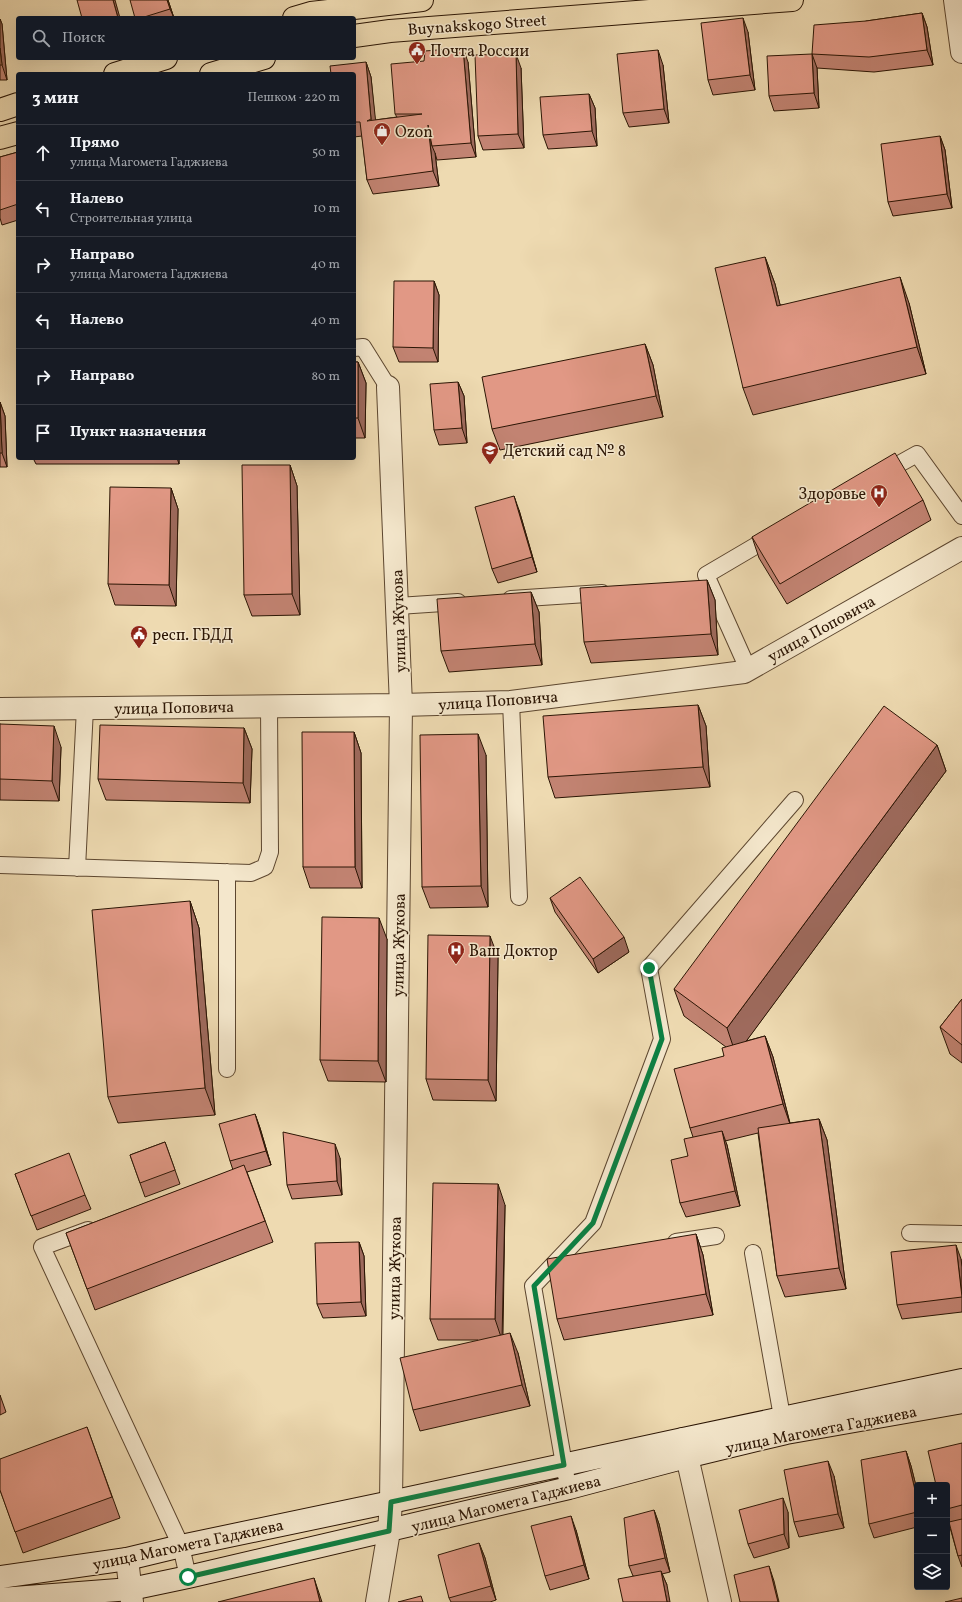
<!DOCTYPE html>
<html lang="ru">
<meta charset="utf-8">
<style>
body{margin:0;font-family:Vollkorn,serif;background:#242831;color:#f1f3f6}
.controls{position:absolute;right:12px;bottom:12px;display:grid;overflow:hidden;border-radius:4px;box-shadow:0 4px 16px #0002}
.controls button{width:36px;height:36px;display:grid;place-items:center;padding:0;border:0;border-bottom:1px solid #363941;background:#171b24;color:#f1f3f6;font:20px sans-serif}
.stop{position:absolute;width:12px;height:12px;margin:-9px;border:3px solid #0b8043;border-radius:50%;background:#fff}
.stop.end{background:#0b8043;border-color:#fff;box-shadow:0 1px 4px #0008}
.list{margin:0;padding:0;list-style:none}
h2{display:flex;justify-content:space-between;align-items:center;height:52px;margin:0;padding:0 16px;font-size:17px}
h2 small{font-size:13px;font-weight:400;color:#9ea1a6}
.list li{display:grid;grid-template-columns:26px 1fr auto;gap:12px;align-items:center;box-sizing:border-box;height:56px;padding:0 16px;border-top:1px solid #363941}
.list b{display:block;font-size:15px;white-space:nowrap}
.list p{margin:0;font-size:13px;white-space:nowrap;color:#9ea1a6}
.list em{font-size:13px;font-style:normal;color:#9ea1a6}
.icon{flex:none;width:22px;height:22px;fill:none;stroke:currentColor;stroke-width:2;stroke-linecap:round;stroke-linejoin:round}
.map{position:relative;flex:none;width:962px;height:1602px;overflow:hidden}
.search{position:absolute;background:#171b24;box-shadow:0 4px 16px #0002;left:16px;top:16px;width:340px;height:44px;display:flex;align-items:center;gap:10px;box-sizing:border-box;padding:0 14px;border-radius:4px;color:#9ea1a6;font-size:15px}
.panel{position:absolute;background:#171b24;box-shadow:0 4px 16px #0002;left:16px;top:72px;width:340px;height:388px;border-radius:4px}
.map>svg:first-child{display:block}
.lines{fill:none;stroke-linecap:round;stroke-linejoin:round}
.lane-casing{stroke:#5c462f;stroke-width:18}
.street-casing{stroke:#5c462f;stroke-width:24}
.secondary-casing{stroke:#2b1504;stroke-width:24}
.primary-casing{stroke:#2b1504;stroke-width:24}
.lane{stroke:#f4e7cc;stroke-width:16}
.street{stroke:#f4e7cc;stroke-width:22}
.secondary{stroke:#f4e7cc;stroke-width:22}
.primary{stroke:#eedab1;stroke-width:22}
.wall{fill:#c28372;stroke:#2b1504}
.shaded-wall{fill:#9e6a5d;stroke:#2b1504}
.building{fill:#e19885;stroke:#2b1504}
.route{stroke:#0b8043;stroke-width:5}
.labels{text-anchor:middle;stroke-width:3;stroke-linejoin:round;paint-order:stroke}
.street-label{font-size:16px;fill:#2b1504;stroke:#f4e7cc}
.poi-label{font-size:16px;fill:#2b1504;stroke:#f4e7cc;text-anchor:start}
</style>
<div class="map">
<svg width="962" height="1602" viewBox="0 0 962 1602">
<rect width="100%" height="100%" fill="#eedab1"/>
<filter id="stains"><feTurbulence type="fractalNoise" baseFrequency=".005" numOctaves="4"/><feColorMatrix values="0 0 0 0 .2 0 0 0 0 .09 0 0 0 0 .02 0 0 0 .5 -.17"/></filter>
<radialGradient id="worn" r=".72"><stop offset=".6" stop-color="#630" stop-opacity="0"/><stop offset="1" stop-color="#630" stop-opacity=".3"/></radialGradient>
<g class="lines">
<defs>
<path id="lane" d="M 354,348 L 363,347 L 388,387
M 883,473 L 917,454 L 962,516
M 511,599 L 602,593
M 398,606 L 458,602
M 748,669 L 706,575 L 774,535
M 511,702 L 519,897
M 0,865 L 251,873 L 265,867 L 270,852 L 269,706
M 77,868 L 85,708
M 227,872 L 227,1069
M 88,1230 L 42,1247 L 181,1546 L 188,1577
M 910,1233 L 962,1234
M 676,1242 L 716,1236
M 753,1253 L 784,1428
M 566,1476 L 533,1286 L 593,1223 L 662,1039 L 649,968 L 795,800"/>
<path id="street" d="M 955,0 L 962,52
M 0,709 L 401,705 L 511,702 L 744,672 L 962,548
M 683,1439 L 720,1602
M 127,1559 L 132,1602
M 377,1602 L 389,1531 L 391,1502 L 401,705 L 388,387"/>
<path id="secondary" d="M 0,1577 L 127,1559 L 181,1546 L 391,1502 L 683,1439 L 962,1380
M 0,1599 L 131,1589 L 188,1577 L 569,1488 L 686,1457 L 786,1433 L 962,1402"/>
<path id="primary" d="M 294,18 L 311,13 L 422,0
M 354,36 L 390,31 L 792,0
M 115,74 L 166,58
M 211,74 L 264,58
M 0,110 L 18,104
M 0,138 L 18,133"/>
</defs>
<use href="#lane" class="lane-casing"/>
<use href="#street" class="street-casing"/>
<use href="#secondary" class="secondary-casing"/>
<use href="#primary" class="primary-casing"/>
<use href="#lane" class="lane"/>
<use href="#street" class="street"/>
<use href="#secondary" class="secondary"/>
<use href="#primary" class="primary"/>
</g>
<path class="wall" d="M 168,0 L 174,18 L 135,18 Z
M 922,13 L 927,27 L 933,65 L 874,72 L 817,68 L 819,108 L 774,111 L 769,96 L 812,54 L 866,21 Z
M 0,19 L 2,24 L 7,80 L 0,80 Z
M 748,32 L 755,90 L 713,95 L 708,80 Z
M 366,62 L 371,77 L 375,120 L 397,117 L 395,114 L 468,62 L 476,157 L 437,160 L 435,153 L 439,186 L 373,194 L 367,180 L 362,136 L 354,137 L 354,74 Z
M 663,65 L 669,123 L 629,127 L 623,113 Z
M 521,68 L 524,148 L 483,150 L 478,136 Z
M 589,94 L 595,108 L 597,146 L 548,149 L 543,135 Z
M 940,136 L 945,150 L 952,208 L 893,216 L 888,202 Z
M 18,152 L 18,220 L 2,225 L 0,218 L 0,157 Z
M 765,257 L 775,284 L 780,305 L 909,303 L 926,374 L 753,415 L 743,388 Z
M 434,281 L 439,295 L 438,362 L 399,362 L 393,347 Z
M 645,344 L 653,365 L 663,417 L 500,450 L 492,429 Z
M 354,362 L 358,362 L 366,383 L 365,438 L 354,438 Z
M 458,382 L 464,396 L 467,443 L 439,445 L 434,430 Z
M 0,402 L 5,416 L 7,467 L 0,467 Z
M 33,458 L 179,458 L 179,464 L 36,464 Z
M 290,465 L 297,486 L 300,615 L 252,616 L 244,595 Z
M 171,488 L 178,509 L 176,606 L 115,605 L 108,584 Z
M 923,500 L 931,520 L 787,604 L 759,558 L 752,537 Z
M 519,510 L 537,572 L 498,583 L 492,569 Z
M 707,580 L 715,600 L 718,655 L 591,663 L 584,642 Z
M 531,592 L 539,612 L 542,665 L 449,672 L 441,651 Z
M 698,705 L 706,726 L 710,787 L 555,798 L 548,777 Z
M 0,724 L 61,747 L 59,801 L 0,800 Z
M 244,728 L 252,749 L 250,803 L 106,800 L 98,779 Z
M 354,732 L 361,753 L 362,888 L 310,888 L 303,867 Z
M 937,745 L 946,771 L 746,1041 L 765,1036 L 773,1057 L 790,1123 L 819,1119 L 827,1140 L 846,1289 L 785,1297 L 777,1276 L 758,1133 L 725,1141 L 727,1145 L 740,1206 L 686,1217 L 680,1203 L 688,1156 L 693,1137 L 690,1128 L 724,1056 L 726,1047 L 684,1016 L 674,989 Z
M 486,755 L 488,907 L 430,908 L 422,887 Z
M 550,898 L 629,952 L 598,973 L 555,912 Z
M 190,901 L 199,928 L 215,1115 L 118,1123 L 108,1097 Z
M 387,939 L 386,1082 L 328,1081 L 320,1060 Z
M 498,957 L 496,1101 L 433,1100 L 426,1079 Z
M 962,999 L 962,1063 L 950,1054 L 940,1027 Z
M 255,1114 L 260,1128 L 271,1165 L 247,1172 L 273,1242 L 95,1310 L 66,1233 L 233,1170 L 230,1161 Z
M 165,1142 L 180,1184 L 145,1197 L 130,1155 Z
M 340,1158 L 342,1195 L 292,1199 L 287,1185 Z
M 15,1174 L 85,1195 L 91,1209 L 37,1230 Z
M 505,1205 L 503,1334 L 518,1353 L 530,1406 L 420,1431 L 413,1410 L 478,1340 L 438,1340 L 430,1319 Z
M 696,1234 L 703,1255 L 713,1315 L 564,1340 L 557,1319 Z
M 359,1242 L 364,1256 L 366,1316 L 323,1318 L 317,1304 Z
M 961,1259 L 962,1267 L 962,1312 L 902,1319 L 897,1305 Z
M 0,1395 L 6,1412 L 0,1415 Z
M 87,1427 L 120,1518 L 23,1553 L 0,1490 Z
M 962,1443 L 962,1567 L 958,1556 L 949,1524 L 947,1524 L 947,1485 Z
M 906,1451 L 911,1466 L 917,1490 L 917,1527 L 874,1538 L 869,1524 Z
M 834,1476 L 844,1528 L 799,1537 L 794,1522 Z
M 654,1510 L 659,1524 L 670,1572 L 662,1574 L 667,1585 L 633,1576 L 629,1566 Z
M 788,1512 L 789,1548 L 754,1558 L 748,1544 Z
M 576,1530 L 589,1579 L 550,1590 L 545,1576 Z
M 479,1543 L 485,1558 L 496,1600 L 490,1602 L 451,1602 L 449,1598 Z"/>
<path class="shaded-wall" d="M 113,0 L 115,0 L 120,18 L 118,18 Z
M 167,0 L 168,0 L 174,18 L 170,9 Z
M 922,13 L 927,27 L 933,65 L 927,50 Z
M 743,18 L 748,32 L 755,90 L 750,75 Z
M 0,19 L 2,24 L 7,80 L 2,65 L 0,48 Z
M 463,48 L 468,62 L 476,157 L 471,143 Z
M 658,50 L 663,65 L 669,123 L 664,109 Z
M 516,54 L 521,68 L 524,148 L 518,134 Z
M 812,54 L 817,68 L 819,108 L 814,93 Z
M 366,62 L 371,77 L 377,134 L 371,119 Z
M 589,94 L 595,108 L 597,146 L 592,131 Z
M 428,125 L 432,146 L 435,153 L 439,186 L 433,171 Z
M 940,136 L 945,150 L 952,208 L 947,194 Z
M 765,257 L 775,284 L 787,333 L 777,306 Z
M 900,277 L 909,303 L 926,374 L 917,347 Z
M 434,281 L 439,295 L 438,362 L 433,348 Z
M 645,344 L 653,365 L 663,417 L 656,396 Z
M 358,362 L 366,383 L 365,438 L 358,418 Z
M 458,382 L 464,396 L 467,443 L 462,428 Z
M 0,402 L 5,416 L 7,467 L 2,453 Z
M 177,458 L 179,458 L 179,464 Z
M 290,465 L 297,486 L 300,615 L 292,594 Z
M 171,488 L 178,509 L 176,606 L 169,585 Z
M 514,496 L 519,510 L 537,572 L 532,557 Z
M 707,580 L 715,600 L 718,655 L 711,634 Z
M 531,592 L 539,612 L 542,665 L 535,644 Z
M 698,705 L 706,726 L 710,787 L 703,767 Z
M 54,726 L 61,747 L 59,801 L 52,781 Z
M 244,728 L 252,749 L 250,803 L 243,783 Z
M 354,732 L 361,753 L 362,888 L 355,867 Z
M 478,734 L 486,755 L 488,907 L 481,886 Z
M 937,745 L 946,771 L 736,1055 L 727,1028 Z
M 190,901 L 199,928 L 215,1115 L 205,1088 Z
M 379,918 L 387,939 L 386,1082 L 378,1061 Z
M 490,936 L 498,957 L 496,1101 L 488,1080 Z
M 624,937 L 629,952 L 598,973 L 593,959 Z
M 765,1036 L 773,1057 L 790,1124 L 783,1104 Z
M 255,1114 L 260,1128 L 271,1165 L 266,1151 Z
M 819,1119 L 827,1140 L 846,1289 L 839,1268 Z
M 722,1131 L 727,1145 L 740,1206 L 735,1191 Z
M 335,1144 L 340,1158 L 342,1195 L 337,1181 Z
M 498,1184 L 505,1205 L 502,1340 L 495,1319 Z
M 696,1234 L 703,1255 L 713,1315 L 706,1294 Z
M 359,1242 L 364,1256 L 366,1316 L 361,1302 Z
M 956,1245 L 961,1259 L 962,1267 L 962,1297 Z
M 510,1333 L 518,1353 L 530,1406 L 522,1385 Z
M 906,1451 L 911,1466 L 917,1490 L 917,1499 Z
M 828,1461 L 834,1476 L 844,1528 L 838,1514 Z
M 783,1498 L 788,1512 L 789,1548 L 784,1534 Z
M 654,1510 L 659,1524 L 670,1572 L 665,1558 Z
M 571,1516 L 576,1530 L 589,1579 L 584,1565 Z
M 479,1543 L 485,1558 L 496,1600 L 491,1586 Z
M 769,1566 L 774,1581 L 779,1602 L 778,1602 Z
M 661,1571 L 667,1585 L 670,1602 L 667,1602 Z
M 314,1578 L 322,1602 L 320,1602 Z"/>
<path class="building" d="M 77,0 L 113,0 L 118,18 L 82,18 Z
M 130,0 L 167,0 L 170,9 L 141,18 L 135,18 Z
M 922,13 L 927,50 L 869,57 L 812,54 L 814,93 L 769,96 L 767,56 L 812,54 L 814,25 L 866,21 Z
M 743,18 L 750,75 L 708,80 L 701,23 Z
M 0,48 L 2,65 L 0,65 Z
M 463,48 L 471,143 L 432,146 L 428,125 L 433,171 L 367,180 L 360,122 L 354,122 L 354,74 L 331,74 L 330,66 L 366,62 L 371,119 L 367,121 L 422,114 L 395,114 L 391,64 L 424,61 L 425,51 Z
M 658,50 L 664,109 L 623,113 L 617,54 Z
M 516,54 L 518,134 L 478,136 L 475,55 Z
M 589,94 L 592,131 L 543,135 L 540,97 Z
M 940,136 L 947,194 L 888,202 L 881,144 Z
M 18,152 L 18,204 L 0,210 L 0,157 Z
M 765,257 L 777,306 L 900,277 L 917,347 L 743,388 L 715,268 Z
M 394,281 L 434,281 L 433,348 L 393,347 Z
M 645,344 L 656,396 L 492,429 L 482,377 Z
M 354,362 L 358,362 L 358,418 L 354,418 Z
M 458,382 L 462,428 L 434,430 L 430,384 Z
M 0,402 L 2,453 L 0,453 Z
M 895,453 L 923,500 L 780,584 L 752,537 Z
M 242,465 L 290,465 L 292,594 L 244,595 Z
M 110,487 L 171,488 L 169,585 L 108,584 Z
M 514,496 L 532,557 L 492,569 L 475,507 Z
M 707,580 L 711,634 L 584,642 L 580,588 Z
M 531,592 L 535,644 L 441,651 L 437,599 Z
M 698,705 L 703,767 L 548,777 L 543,716 Z
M 884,706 L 937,745 L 727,1028 L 674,989 Z
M 0,724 L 54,726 L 52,781 L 0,779 Z
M 100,725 L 244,728 L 243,783 L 98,779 Z
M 302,732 L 354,732 L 355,867 L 303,867 Z
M 478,734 L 481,886 L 422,887 L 420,735 Z
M 580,877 L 624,937 L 593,959 L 550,898 Z
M 190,901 L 205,1088 L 108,1097 L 92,910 Z
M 322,917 L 379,918 L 378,1061 L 320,1060 Z
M 428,935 L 490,936 L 488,1080 L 426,1079 Z
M 962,999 L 962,1045 L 940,1027 Z
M 765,1036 L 783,1104 L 690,1128 L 674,1069 L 724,1056 L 722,1048 Z
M 255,1114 L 266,1151 L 230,1161 L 219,1124 Z
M 819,1119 L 839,1268 L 777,1276 L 758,1128 Z
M 722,1131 L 735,1191 L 680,1203 L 671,1160 L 688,1156 L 684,1139 Z
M 283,1132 L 335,1144 L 337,1181 L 287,1185 Z
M 165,1142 L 175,1170 L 140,1183 L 130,1155 Z
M 69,1153 L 85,1195 L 31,1216 L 15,1174 Z
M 244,1165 L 265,1221 L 87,1289 L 66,1233 Z
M 433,1183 L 498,1184 L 495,1319 L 430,1319 Z
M 696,1234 L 706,1294 L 557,1319 L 547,1259 Z
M 359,1242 L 361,1302 L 317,1304 L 315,1243 Z
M 956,1245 L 962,1297 L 897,1305 L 891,1252 Z
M 510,1333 L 522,1385 L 413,1410 L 400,1358 Z
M 87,1427 L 112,1497 L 15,1532 L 0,1490 L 0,1459 Z
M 962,1443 L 962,1505 L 947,1509 L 947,1485 L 936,1485 L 928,1451 Z
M 906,1451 L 917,1499 L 917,1512 L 869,1524 L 861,1460 Z
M 828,1461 L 838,1514 L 794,1522 L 784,1470 Z
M 783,1498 L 784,1534 L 748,1544 L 739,1510 Z
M 654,1510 L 665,1558 L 629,1566 L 624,1518 Z
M 571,1516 L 584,1565 L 545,1576 L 531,1526 Z
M 962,1519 L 962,1555 L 958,1556 L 949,1522 Z
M 479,1543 L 491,1586 L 449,1598 L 438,1555 Z
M 769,1566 L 778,1602 L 740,1602 L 734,1575 Z
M 661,1571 L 667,1602 L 623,1602 L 618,1579 Z
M 314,1578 L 320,1602 L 218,1602 Z
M 421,1596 L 423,1602 L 398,1602 Z
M 962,1598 L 962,1602 L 945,1602 Z"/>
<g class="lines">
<path class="route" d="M 188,1577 L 389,1531 L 391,1502 L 564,1465 L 534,1286 L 593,1223 L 662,1039 L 649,968"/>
</g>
<defs>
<symbol id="civic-pin" viewBox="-11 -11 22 30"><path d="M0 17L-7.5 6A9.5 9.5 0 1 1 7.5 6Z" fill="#8f2418" stroke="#f4e7cc"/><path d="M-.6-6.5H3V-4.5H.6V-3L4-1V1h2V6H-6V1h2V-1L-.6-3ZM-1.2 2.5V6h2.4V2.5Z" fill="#fff"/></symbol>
<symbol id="shop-pin" viewBox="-11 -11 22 30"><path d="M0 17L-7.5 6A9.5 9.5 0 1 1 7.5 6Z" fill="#8f2418" stroke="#f4e7cc"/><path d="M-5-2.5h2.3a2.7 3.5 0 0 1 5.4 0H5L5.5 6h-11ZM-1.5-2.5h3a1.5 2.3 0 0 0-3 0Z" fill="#fff"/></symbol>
<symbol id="school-pin" viewBox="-11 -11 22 30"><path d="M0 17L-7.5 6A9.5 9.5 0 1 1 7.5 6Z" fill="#8f2418" stroke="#f4e7cc"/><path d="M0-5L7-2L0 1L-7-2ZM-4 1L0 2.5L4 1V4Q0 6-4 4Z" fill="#fff"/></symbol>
<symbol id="hospital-pin" viewBox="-11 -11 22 30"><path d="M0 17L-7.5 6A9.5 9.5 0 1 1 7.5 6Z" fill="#8f2418" stroke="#f4e7cc"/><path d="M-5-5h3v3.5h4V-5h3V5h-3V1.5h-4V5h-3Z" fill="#fff"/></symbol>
</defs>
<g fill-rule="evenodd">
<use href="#civic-pin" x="407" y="40" width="20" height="27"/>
<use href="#shop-pin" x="372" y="121" width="20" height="27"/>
<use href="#school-pin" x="480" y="440" width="20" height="27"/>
<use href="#hospital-pin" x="869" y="483" width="20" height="27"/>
<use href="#civic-pin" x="129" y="624" width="20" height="27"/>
<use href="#hospital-pin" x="446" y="940" width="20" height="27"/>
</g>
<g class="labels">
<g class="street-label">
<text transform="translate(477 24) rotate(-4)" y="6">Buynakskogo Street</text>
<text transform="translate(398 621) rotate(-92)" y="6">улица Жукова</text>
<text transform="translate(821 628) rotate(-29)" y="6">улица Поповича</text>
<text transform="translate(498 700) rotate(-4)" y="6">улица Поповича</text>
<text transform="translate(174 707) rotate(-1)" y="6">улица Поповича</text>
<text transform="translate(398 945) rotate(-89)" y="6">улица Жукова</text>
<text transform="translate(394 1268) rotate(-89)" y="6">улица Жукова</text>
<text transform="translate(821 1429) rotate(-11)" y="6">улица Магомета Гаджиева</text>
<text transform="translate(506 1503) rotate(-14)" y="6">улица Магомета Гаджиева</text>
<text transform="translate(188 1544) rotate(-12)" y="6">улица Магомета Гаджиева</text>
</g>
<g class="poi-label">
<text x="430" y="56">Почта России</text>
<text x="395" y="137">Ozon</text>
<text x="503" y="456">Детский сад № 8</text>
<text x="866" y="499" text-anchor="end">Здоровье</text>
<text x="152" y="640">респ. ГБДД</text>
<text x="469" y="956">Ваш Доктор</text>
</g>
</g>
<rect width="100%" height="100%" filter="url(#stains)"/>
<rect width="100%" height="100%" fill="url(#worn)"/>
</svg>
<div class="controls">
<button>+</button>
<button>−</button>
<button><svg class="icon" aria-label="layers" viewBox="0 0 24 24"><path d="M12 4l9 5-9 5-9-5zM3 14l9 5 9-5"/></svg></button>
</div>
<div class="stop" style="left:188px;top:1577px"></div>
<div class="stop end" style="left:649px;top:968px"></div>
<div class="search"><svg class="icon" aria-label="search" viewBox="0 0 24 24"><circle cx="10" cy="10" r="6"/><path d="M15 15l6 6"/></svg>Поиск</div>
<section class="panel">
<h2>3 мин<small>Пешком · 220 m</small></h2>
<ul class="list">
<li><svg class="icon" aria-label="ahead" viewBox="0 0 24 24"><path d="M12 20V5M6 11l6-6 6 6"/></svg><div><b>Прямо</b><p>улица Магомета Гаджиева</p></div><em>50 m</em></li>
<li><svg class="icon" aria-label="left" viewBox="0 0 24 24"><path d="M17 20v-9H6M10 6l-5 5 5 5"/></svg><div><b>Налево</b><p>Строительная улица</p></div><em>10 m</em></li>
<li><svg class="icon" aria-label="right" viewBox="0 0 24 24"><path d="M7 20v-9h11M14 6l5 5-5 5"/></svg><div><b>Направо</b><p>улица Магомета Гаджиева</p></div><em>40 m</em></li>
<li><svg class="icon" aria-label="left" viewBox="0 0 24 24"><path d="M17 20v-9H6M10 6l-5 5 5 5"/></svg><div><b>Налево</b></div><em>40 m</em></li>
<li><svg class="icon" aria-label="right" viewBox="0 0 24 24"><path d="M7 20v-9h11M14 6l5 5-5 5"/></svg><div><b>Направо</b></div><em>80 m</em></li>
<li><svg class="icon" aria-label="arrive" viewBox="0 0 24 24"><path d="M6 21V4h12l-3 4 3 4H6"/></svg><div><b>Пункт назначения</b></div></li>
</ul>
</section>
</div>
